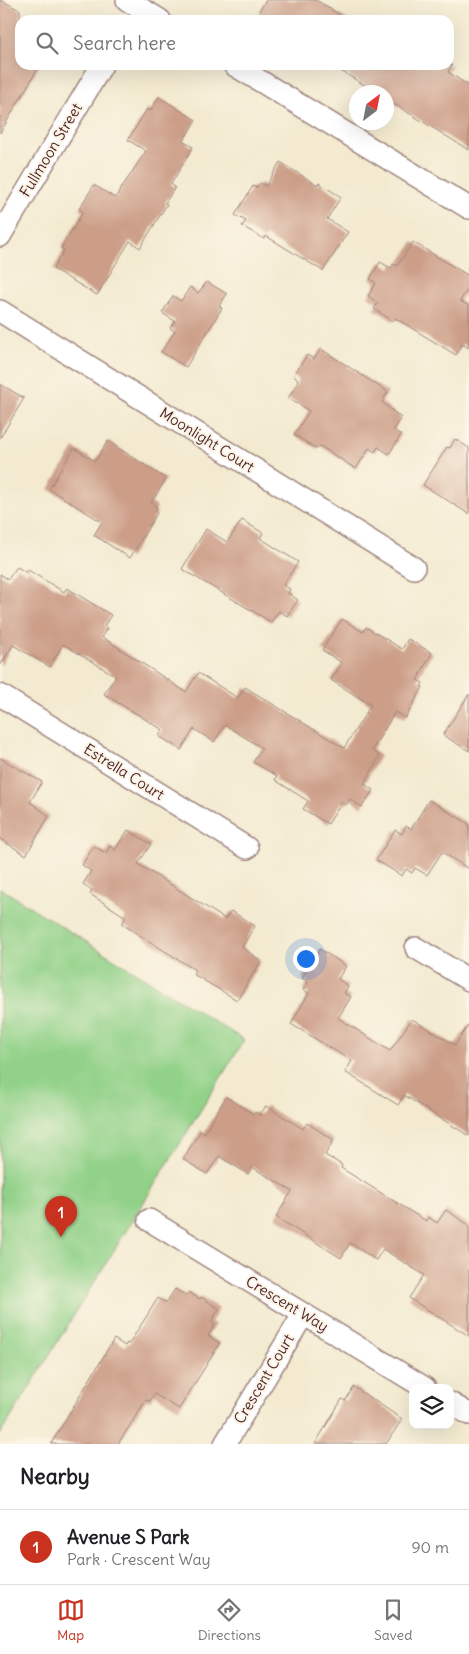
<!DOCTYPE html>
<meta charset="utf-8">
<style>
body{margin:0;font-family:Delius,sans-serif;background:#f6f6f6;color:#202124}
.controls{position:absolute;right:15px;bottom:15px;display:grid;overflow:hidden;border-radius:10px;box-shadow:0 5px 20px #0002}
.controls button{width:45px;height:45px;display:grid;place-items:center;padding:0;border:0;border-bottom:1px solid #e0e0e0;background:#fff;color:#202124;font:25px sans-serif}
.compass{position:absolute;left:349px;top:85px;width:45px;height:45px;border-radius:50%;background:#fff;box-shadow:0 5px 20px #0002;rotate:32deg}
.you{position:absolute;left:305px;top:958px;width:18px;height:18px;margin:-12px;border:4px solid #fff;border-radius:50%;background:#1a73e8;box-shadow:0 0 0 8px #1a73e833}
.badge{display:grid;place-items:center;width:32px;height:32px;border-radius:50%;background:#c8321e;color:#fff;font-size:16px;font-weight:700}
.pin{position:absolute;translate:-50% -41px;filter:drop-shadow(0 1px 2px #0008)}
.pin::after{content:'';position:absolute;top:26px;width:18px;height:15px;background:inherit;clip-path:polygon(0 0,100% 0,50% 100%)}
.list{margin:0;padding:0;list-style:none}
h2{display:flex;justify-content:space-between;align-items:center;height:65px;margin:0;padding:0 20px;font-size:21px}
h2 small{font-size:16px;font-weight:400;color:#757577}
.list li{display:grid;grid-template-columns:32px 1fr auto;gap:15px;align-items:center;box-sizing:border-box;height:75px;padding:0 20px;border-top:1px solid #e0e0e0}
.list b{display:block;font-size:19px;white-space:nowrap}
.list p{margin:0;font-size:16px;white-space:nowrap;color:#757577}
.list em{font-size:16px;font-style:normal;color:#757577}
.icon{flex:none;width:28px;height:28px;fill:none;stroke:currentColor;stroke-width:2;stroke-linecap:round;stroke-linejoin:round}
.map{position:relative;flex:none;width:469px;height:1444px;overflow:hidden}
.search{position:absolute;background:#fff;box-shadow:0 5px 20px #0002;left:15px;right:15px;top:15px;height:55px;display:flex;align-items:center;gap:12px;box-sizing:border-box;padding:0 18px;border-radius:15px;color:#757577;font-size:19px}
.sheet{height:140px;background:#fff}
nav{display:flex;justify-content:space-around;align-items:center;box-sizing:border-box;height:70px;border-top:1px solid #e0e0e0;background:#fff;font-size:14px;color:#757577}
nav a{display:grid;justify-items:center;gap:2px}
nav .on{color:#c8321e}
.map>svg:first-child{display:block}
.green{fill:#91d188;stroke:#6e785a}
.building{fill:#cc9e88}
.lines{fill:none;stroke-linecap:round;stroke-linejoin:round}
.minor-casing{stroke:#9e847e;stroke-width:24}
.minor{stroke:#fff;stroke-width:21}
.labels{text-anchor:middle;stroke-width:4;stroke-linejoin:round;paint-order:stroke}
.street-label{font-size:15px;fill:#4a1f2b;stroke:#fcf5e5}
</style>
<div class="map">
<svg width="469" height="1444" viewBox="0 0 469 1444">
<rect width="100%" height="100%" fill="#fcf5e5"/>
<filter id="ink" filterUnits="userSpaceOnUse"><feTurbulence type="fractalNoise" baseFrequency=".02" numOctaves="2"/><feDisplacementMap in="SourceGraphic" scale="10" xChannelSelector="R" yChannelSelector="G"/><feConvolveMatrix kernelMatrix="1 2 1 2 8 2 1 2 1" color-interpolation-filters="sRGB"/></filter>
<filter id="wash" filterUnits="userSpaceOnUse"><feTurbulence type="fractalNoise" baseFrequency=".0096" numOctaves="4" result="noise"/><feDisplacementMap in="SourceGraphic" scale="20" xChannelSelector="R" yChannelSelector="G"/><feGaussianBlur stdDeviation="1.12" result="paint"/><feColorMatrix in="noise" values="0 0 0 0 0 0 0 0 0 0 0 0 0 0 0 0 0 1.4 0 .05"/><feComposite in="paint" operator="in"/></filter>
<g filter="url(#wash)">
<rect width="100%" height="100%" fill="#f3ead0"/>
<path class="green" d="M 0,888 L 244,1040 L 0,1435 Z"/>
<g id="blocks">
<path class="building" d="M 0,0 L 20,10 L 20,65 L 40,65 L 0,133 Z
M 266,0 L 316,0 L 348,20 L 267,20 L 259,11 Z
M 331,65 L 452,65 L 448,72 L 469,86 L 469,150 L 386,99 L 386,92 L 376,92 Z
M 159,97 L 196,120 L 183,141 L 193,147 L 171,184 L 175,187 L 165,203 L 167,204 L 140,248 L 130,241 L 97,295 L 53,269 L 64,250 L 61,248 L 83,212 L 79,209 L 94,185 L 115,198 L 146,151 L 128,140 L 147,109 L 150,111 Z
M 280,162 L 317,185 L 319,183 L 341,197 L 327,219 L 348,232 L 323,271 L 266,236 L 264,239 L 242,226 L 246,221 L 235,215 L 253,186 L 256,188 L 260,183 L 266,186 Z
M 413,242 L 469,276 L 469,287 L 460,301 L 469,306 L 469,348 L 462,344 L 456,355 L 395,318 L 393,321 L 374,309 L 378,303 L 368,296 L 376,283 L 370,279 L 380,262 L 391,268 L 393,264 L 397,266 Z
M 207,282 L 227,294 L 219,306 L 222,308 L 186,367 L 161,352 L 175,331 L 170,328 L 175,321 L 162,313 L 173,296 L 181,301 L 190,287 L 198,293 Z
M 321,349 L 388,392 L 382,402 L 401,418 L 394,430 L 401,435 L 389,454 L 378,447 L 375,452 L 369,448 L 356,469 L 320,446 L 317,449 L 294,435 L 309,411 L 288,398 L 297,384 L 298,379 L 293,376 L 307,355 L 314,359 Z
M 0,384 L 24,398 L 0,438 Z
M 455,439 L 469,448 L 469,514 L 423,485 L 447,447 L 450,448 Z
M 108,441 L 166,479 L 151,503 L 157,507 L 155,511 L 157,513 L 130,558 L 94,535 L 102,522 L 49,489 L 74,448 L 95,461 Z
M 242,520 L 263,533 L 260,538 L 298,562 L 283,585 L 290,589 L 288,593 L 298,600 L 287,616 L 279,611 L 271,622 L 182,569 L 206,529 L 227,542 Z
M 17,567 L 27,573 L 28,570 L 64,592 L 67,588 L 111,615 L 104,626 L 107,628 L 102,637 L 186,692 L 198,673 L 238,698 L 245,687 L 344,748 L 371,705 L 331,680 L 342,663 L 322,650 L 342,619 L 363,632 L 366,627 L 402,649 L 408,639 L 432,653 L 417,680 L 423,683 L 421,686 L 423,687 L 405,718 L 395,712 L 372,750 L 380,756 L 364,784 L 373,790 L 362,807 L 350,799 L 346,805 L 342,802 L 328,824 L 303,809 L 308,801 L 275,780 L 277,776 L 253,762 L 262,748 L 225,725 L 214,742 L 194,729 L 181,750 L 159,736 L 163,730 L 104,694 L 116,676 L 63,644 L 50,667 L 13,645 L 0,666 L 0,574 L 8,579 Z
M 469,694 L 469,751 L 443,735 Z
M 0,758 L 42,782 L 30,802 L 49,816 L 26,855 L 0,839 Z
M 429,800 L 469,824 L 469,869 L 442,852 L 427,875 L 415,868 L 412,873 L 406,869 L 402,876 L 376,860 L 395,830 L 402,834 L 406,826 L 411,829 Z
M 128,830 L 151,844 L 138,864 L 225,919 L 231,911 L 255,926 L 242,947 L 261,961 L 237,1000 L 193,974 L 195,970 L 122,924 L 126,917 L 90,894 L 92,890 L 83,884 L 91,871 L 82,865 L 94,846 L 106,853 L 110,846 L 115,850 Z
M 320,949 L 346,966 L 338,979 L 348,986 L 344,993 L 351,997 L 338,1018 L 390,1051 L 412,1019 L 455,1045 L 469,1024 L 469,1136 L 404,1095 L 398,1105 L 345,1072 L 352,1061 L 291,1024 L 309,993 L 303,990 L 308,982 L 302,978 Z
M 226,1097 L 253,1114 L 255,1112 L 260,1115 L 266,1106 L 303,1129 L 307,1123 L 334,1140 L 325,1155 L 342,1165 L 341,1168 L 426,1221 L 428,1217 L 437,1223 L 446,1210 L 469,1225 L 469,1336 L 409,1298 L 424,1275 L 383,1249 L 376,1260 L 350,1243 L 341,1258 L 276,1217 L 292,1191 L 252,1167 L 248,1174 L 219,1156 L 207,1174 L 183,1159 L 201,1130 L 204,1133 Z
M 175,1289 L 186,1296 L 188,1292 L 200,1299 L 201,1297 L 219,1309 L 211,1322 L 215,1324 L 208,1336 L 220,1343 L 179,1409 L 154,1394 L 150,1401 L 146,1400 L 118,1444 L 51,1444 L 114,1339 L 125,1346 L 127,1343 L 129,1344 L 158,1298 L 166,1303 Z
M 354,1387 L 402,1419 L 386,1444 L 315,1444 L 342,1399 L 345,1401 Z"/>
</g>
</g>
<g filter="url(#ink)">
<use href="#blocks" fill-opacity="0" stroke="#9e847e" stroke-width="1"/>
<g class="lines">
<defs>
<path id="minor" d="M 127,0 L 160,20
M 234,65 L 469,208
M 0,236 L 102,65
M 0,311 L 414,568
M 0,695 L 247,848
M 416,948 L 469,980
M 149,1220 L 425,1388
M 450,1403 L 469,1414
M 225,1444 L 303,1315"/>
</defs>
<use href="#minor" class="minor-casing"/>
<use href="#minor" class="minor"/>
</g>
</g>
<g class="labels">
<g class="street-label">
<text transform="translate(51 150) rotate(-59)" y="5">Fullmoon Street</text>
<text transform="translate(207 440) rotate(32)" y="5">Moonlight Court</text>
<text transform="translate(124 772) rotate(32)" y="5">Estrella Court</text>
<text transform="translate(287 1304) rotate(31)" y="5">Crescent Way</text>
<text transform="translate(264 1379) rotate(-59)" y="5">Crescent Court</text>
</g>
</g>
</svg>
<div class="controls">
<button><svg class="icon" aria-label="layers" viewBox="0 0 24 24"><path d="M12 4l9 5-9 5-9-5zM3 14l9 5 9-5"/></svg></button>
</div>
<svg class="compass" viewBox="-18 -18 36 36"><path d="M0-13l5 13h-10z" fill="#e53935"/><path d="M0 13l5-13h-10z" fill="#757577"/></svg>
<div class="you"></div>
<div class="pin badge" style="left:61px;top:1237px">1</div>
<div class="search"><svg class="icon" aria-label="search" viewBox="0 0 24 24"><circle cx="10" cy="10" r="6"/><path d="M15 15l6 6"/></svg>Search here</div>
</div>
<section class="sheet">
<h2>Nearby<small></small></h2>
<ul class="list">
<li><span class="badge">1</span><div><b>Avenue S Park</b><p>Park · Crescent Way</p></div><em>90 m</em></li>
</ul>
</section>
<nav>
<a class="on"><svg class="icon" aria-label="map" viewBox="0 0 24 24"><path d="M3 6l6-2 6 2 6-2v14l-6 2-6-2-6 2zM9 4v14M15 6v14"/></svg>Map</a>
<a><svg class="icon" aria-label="directions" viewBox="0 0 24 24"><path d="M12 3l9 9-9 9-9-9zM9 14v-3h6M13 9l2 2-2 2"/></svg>Directions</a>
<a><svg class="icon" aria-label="saved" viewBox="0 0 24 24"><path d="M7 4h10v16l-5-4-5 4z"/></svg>Saved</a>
</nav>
